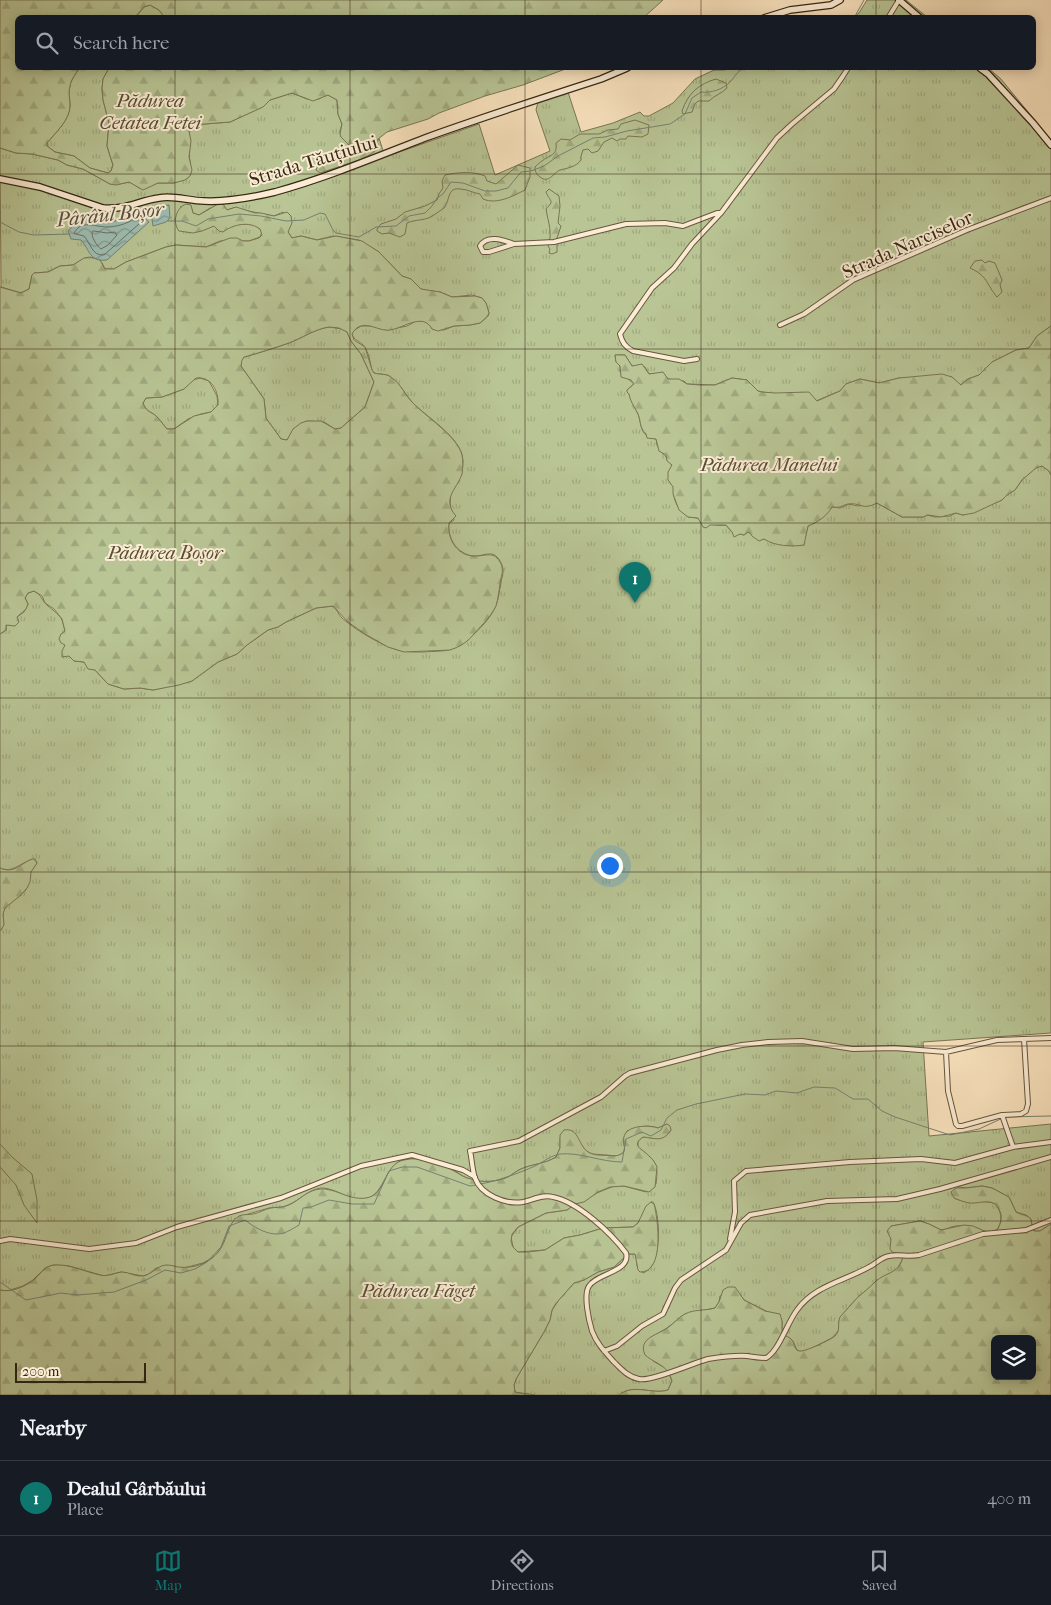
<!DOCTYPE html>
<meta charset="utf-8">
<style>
body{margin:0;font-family:"IM FELL French Canon",serif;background:#242831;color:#f1f3f6}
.controls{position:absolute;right:15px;bottom:15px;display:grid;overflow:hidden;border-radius:8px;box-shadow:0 2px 12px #0003}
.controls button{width:45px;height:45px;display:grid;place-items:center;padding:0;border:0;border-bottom:1px solid #363941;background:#171b24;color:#f1f3f6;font:25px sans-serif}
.scale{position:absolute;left:15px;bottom:12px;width:131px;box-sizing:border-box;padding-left:5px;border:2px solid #372712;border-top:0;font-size:14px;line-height:18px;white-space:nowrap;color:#372712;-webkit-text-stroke:4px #fbedd5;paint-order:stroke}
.you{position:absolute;left:609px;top:865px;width:18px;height:18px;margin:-12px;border:4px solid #fff;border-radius:50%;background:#1a73e8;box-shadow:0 0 0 8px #1a73e833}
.badge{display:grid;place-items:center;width:32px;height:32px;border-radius:50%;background:#0f766e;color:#fff;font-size:16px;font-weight:700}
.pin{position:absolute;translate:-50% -41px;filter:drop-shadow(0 1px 2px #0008)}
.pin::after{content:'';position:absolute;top:26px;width:18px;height:15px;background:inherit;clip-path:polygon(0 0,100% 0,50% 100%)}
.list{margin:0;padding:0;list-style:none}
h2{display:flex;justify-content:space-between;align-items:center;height:65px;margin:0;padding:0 20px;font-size:21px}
h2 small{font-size:16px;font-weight:400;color:#9ea1a6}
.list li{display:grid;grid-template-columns:32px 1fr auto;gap:15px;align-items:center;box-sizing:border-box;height:75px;padding:0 20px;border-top:1px solid #363941}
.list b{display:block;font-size:19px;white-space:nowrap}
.list p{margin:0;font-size:16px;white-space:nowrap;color:#9ea1a6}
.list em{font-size:16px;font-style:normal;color:#9ea1a6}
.icon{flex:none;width:28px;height:28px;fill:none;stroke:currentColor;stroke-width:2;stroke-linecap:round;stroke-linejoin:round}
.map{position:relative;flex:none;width:1051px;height:1395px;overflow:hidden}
.search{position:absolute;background:#171b24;box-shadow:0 2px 12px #0003;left:15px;right:15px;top:15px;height:55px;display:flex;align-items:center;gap:12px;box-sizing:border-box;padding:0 18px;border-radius:8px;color:#9ea1a6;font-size:19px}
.sheet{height:140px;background:#171b24}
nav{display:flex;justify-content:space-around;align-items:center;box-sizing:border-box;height:70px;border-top:1px solid #363941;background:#171b24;font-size:14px;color:#9ea1a6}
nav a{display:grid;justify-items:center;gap:2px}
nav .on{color:#0f766e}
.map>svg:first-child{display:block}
.grass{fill:url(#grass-tufts);stroke:#787654}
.forest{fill:url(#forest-firs);stroke:#787654;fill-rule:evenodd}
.water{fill:url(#water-waves);stroke:#758273}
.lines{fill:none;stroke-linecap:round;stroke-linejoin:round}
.shore{stroke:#6a7262;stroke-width:1}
.stream{stroke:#758273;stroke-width:1}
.street-casing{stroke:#68563d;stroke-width:6}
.secondary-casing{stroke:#372712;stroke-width:8}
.street{stroke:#fbedd5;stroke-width:4}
.secondary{stroke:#fbedd5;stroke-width:5.5}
.grid{fill:none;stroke:#372712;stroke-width:1;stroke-opacity:0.55}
.labels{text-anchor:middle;stroke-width:4;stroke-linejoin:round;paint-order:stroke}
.park-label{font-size:19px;font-style:italic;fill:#584e33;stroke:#fbedd5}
.street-label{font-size:19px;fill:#372712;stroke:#fbedd5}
.water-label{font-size:20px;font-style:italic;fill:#565442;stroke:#fbedd5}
</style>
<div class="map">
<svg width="1051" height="1395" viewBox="0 0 1051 1395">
<defs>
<pattern id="grass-tufts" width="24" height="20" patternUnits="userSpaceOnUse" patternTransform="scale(1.25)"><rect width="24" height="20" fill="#b9c595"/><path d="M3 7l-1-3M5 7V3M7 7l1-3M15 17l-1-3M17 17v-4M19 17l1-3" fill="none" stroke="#a0a97f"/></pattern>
<pattern id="forest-firs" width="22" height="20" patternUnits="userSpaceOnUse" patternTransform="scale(1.25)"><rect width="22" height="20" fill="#b9c595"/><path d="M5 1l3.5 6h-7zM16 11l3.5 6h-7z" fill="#a0a97f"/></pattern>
<pattern id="water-waves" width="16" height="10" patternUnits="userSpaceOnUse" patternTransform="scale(1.25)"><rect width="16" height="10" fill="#9ebeb3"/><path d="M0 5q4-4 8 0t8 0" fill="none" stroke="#829a90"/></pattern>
</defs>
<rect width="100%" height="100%" fill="#f9e3be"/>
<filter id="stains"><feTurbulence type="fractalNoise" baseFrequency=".004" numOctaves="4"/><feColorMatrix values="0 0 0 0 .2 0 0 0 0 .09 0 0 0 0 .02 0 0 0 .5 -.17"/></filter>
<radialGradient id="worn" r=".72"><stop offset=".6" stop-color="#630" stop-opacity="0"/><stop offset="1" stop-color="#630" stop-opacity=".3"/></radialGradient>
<path class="grass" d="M 867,0 L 906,0 L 927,17 L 853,18 L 859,13 Z
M 150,5 L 159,10 L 165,17 L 135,18 L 144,7 Z
M 79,68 L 109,68 L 103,79 L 102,89 L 103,100 L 109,123 L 107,146 L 113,165 L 111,171 L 108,173 L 90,168 L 74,156 L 55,152 L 47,146 L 47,143 C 56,132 69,121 70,106 C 70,98 68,93 70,86 C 71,79 76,74 79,68 Z
M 729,68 L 988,68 L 1001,79 L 1051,140 L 1051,326 L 1037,336 L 1029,348 L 1016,350 L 992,362 L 979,375 L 968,379 L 960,385 L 952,377 L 899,378 L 879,383 L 860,379 L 846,384 L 840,391 L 816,401 L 762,392 L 758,391 L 747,380 L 732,378 L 715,385 L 687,384 L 684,381 L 668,379 L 663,373 L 649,374 L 645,367 L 632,366 L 625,355 L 615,355 L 616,362 L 620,366 L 620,372 L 634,384 L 627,390 C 631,397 633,405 637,412 C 643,422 637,436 656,439 C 657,442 656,444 658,447 C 661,454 669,457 672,466 C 677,487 666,500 688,517 C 702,516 708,528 726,525 L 732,532 L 744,535 L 748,532 L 750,533 L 759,540 L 764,539 L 793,546 L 805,538 L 808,526 L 815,523 L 832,507 L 840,508 L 849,504 L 858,506 L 877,503 L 902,517 L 923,517 L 927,515 L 935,517 L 950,516 L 956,513 L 963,515 L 1002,500 L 1007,495 L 1015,490 L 1022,480 L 1036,467 L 1042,466 L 1049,471 L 1051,475 L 1051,1033 L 923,1042 L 929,1136 L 1051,1124 L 1051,1224 L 1040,1231 L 1034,1231 L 1032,1228 L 1031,1219 L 1026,1215 L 1016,1212 L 1009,1197 L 992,1188 L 982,1186 L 966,1188 L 959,1187 L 954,1198 C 970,1206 982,1198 996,1204 C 1002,1214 1003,1222 996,1231 C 983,1234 970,1224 956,1226 C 951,1226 947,1230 941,1230 L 929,1224 L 920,1221 L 891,1226 L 891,1246 L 898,1254 L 904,1257 L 896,1271 L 876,1281 L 867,1291 L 859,1296 L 842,1315 L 839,1321 L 839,1330 L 832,1338 L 806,1351 L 800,1352 L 797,1350 L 793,1341 L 782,1334 L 782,1321 L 768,1312 L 744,1300 L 736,1289 L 720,1296 L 719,1302 L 715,1308 L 685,1314 L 667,1328 L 650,1338 L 653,1361 L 667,1369 L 672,1381 L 668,1390 C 652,1395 634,1383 619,1395 L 535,1395 L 515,1392 L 514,1385 L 516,1379 L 544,1332 L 550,1320 L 552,1310 L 558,1301 L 574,1283 L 584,1280 L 598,1272 L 614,1267 L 628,1254 L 635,1254 L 637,1260 L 637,1266 L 643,1273 C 662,1267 661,1216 653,1202 L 651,1202 L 638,1223 L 633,1227 L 603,1228 L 580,1235 L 564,1238 L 545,1250 L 518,1252 L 513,1247 L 511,1237 L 518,1227 L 546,1213 L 567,1210 L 575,1204 L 587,1200 L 592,1195 L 604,1190 L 614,1186 L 624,1186 L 646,1192 L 656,1184 C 659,1162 655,1161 638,1147 L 638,1141 L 643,1137 C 654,1138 664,1141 671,1130 L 667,1124 L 658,1128 C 646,1124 639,1127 627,1131 L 623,1140 L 625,1149 L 624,1152 L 618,1156 L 592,1154 L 586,1151 L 580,1143 L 560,1138 L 560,1148 L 556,1157 C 545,1164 532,1164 521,1169 C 516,1171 512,1175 508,1177 C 495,1183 479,1183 467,1178 C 462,1176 458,1173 454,1170 C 440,1163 423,1157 407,1159 C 385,1162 385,1193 368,1198 C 350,1203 338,1188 321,1188 C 309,1189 299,1201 288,1205 C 282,1208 276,1207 269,1208 C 259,1211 247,1214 237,1218 L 217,1255 L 203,1263 L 184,1268 L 156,1268 L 149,1274 L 143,1276 L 121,1272 L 104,1276 L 69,1266 L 53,1265 L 45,1268 L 33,1280 L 23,1286 L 7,1291 L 0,1290 L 0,931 C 7,924 0,916 5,908 C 10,901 19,898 24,892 C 29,887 28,880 30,873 C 32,869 35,866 37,863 L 35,859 C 21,861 14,874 0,868 L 0,634 L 6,630 L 6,625 L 24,612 L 28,604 L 25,598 L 28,593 L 34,591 C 42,596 40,597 45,603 C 49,608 59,613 62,620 C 63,623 64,627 65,631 L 64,634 L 69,656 L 74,661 L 84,662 L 90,668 L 95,670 L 108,684 L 124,689 L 140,688 L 153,690 L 192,681 L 218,662 L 237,654 L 247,645 L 268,630 L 278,627 L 286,622 L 316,608 L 333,606 C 337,609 338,614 342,618 C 355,629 371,639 387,646 C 400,652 410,652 424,652 C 433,651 446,652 454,648 C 468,642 491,620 496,605 C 499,598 499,591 501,583 C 501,579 503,576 503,572 C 504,566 498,555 492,554 C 486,553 479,557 473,556 C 457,554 447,538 449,523 L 454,520 C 451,511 449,503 451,493 C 455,480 463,478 463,461 C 462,437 427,418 412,402 C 405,394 400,384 392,378 C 387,373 380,375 374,373 L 372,370 C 370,363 369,352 364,346 C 359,340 354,341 352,334 L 353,331 L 361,326 L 375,326 L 387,330 L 407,326 L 416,321 L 423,321 L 429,323 L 432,329 L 444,330 L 454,326 L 470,325 L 480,323 L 488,316 L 489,313 L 486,303 L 482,298 L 472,295 L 452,297 L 440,292 L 423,290 L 418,287 L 411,279 L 402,276 L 379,252 L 359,240 L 333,236 L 317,240 L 301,236 L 292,238 L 288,232 L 290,226 L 283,212 L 274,216 L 233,208 L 227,210 L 210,208 L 199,215 L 193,213 L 191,207 L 180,207 L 210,225 L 252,224 L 258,227 L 262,232 L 260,237 L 249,241 L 220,241 L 206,247 L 176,245 L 166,247 L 126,262 L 114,269 L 105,269 L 102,263 L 79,262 L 73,265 L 60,266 L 48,272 L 34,273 L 32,275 L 29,289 L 21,293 L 1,287 L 0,148 L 16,153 L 32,154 L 58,160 L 67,165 L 83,169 L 110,184 L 119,184 L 129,182 L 134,184 L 139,188 L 157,183 L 174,183 L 188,178 C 189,173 191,167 190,162 C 189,153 187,133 192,125 L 230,122 L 262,107 L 270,100 L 292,93 L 307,99 L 319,99 L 322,97 L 328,95 L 337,100 L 338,114 L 342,124 L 340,131 L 341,137 L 348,144 L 351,150 L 347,155 L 324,161 L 324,173 C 338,165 361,165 372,152 C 376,148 376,143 379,138 L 385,157 L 479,124 L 495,175 L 550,151 L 536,110 L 538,102 L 568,92 L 581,132 L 613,123 L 640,112 L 644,116 L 649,116 L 673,103 L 695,79 L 714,70 L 725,70 Z
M 329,327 L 342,329 L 347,332 L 351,341 L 361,354 L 374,382 L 365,407 L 341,428 L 335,429 L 324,422 L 307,421 L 296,427 L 287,440 L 281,439 L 266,418 L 264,399 L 241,366 L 241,360 L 244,357 C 259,353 274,348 289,343 C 302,338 315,329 329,327 Z
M 200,378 L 209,381 L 217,396 L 218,405 L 211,412 L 201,414 L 188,419 L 174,429 L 167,429 C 163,425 160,419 155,415 C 149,411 146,411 143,403 L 146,398 L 162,397 L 184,389 L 193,380 Z"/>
<path class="forest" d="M 0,0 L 663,0 L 643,18 L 165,18 L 159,10 L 150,5 L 144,7 L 135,17 L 18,18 L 18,68 L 79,68 C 76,74 71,79 70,86 C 68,93 70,98 70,106 C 70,120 55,133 47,143 L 47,146 L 55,152 L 74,156 L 90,168 L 108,173 L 111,171 L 113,165 L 107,146 L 109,123 L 103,100 L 102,89 L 103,79 L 109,68 L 568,68 L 523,85 L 485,96 L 439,113 L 428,119 L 387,132 L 377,140 L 376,150 L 371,154 L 362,159 L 320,173 L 316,170 L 318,164 L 347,155 L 351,150 L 350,146 L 341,137 L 340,134 L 342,124 L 338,114 L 337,100 L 328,95 L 313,101 L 292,93 L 270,100 L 263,107 L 230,122 L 192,125 L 189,131 L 191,141 L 189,157 L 192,170 L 190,176 L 185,180 L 174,183 L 158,183 L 143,190 L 129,182 L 116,185 L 110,184 L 83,169 L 67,165 L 58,160 L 32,154 L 16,153 L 0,148 Z
M 716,79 L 726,83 L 727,88 C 721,94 715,95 709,101 L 698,101 L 695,104 L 692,112 L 683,114 L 682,111 C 688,93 699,84 716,79 Z
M 635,120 L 649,125 L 648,134 L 642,137 L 628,136 L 626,139 L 620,139 L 617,141 L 612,138 L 604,142 L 598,151 L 592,153 L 588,149 L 583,150 L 581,156 L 581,160 C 576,167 568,168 560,170 C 553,173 549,184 540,177 C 536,174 535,171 535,167 C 537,165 539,163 542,161 C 549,155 558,156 556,143 L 561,139 L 570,140 L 580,134 L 599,134 L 608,130 L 618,129 L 621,124 Z
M 518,165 L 530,168 L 530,177 L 525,190 C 513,196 497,205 483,199 L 480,194 C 473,193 467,189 460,189 C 447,187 450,201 444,208 C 441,210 437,213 434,215 C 426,221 416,219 407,223 L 405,234 L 400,237 L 389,233 L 382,234 L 377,231 L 377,229 L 381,224 L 396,219 L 405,212 L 425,206 L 437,200 L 439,194 L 443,188 L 442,181 L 445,175 C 459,172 473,171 485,176 L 487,181 L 496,184 Z
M 549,189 L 559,196 L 560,206 L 558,223 L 561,226 L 557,238 L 557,252 L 552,254 L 549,253 L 550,249 L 548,246 C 553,233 548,222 546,209 C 555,200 550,202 546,192 Z
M 186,204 L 191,205 L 193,213 L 199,215 L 218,204 L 223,204 L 227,210 L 236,207 L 255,213 L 261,213 L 274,216 L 287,212 L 291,216 L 292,223 L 288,232 L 292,238 L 301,236 L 317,240 L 336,236 L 362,241 L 379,252 L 402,276 L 411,279 L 421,289 L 440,292 L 452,297 L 475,296 L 482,298 L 486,303 L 489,313 L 488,316 L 480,323 L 470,325 L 454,326 L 438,331 L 432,329 C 423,312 404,328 390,330 C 377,332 362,316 352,334 L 354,340 L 365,347 L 372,370 L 374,373 C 380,375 387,373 392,378 C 401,384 405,395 412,402 C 425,416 458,437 462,455 C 463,460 463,469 462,474 C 457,489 441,499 456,516 L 449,523 C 447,539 457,555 473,556 C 482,557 492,551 498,559 C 505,568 502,573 500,584 C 499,591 498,599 496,606 C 493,612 489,617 485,622 C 472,635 469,644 450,650 L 404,652 L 388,647 L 365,634 L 348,622 L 333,606 L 316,608 L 286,622 L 278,627 L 268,630 L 247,645 L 237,654 L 218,662 L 192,681 L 179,685 L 153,690 L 140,688 L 124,689 L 108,684 L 95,670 L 88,669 L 84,662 L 74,661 L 69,656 L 62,657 L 62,651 L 65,645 L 61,643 L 59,639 L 61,634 L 65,631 L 62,619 L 54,609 L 45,603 L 42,596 L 34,591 L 28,593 L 25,598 L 28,604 L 26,609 L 17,617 L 19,622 L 15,626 L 6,625 L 6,630 L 0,634 L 0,287 L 21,293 L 29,289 L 32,275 L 34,273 L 48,272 L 60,266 L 73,265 L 84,258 L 90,257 L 100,260 L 105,269 L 114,269 L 126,262 L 166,247 L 176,245 L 206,247 L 230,238 L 237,238 L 243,241 L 249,241 L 259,238 L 262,235 L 260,229 C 249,221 234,224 223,232 L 219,231 L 214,226 L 202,231 L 193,233 L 179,231 C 172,222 176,208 186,204 ZM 329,327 L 339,328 L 347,332 L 351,341 L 361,354 L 374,382 L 365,407 L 341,428 L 335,429 L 321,421 L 307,421 L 301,423 L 293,429 L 287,440 L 281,439 L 266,418 L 264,399 L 241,366 L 242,360 L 244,357 C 259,353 274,348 289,343 C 302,338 315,329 329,327 ZM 196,378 C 211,376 219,391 218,405 L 211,412 L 194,416 L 174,429 L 167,429 C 163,425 160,419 155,415 C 149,411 146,411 143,403 L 146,398 L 162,397 L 184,389 Z
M 982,260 L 985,263 L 989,261 L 995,263 L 1002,280 L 1000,285 L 1002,292 L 997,297 C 986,284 988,276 970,268 L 975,261 Z
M 1051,326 L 1051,475 L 1049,471 L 1042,466 L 1036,468 L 1022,480 L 1015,490 L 1007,495 L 1002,500 L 974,513 L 963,515 L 956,513 L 941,517 L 928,515 L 923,517 L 902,517 L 877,503 C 862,511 860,502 848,504 C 840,506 842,508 832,507 C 827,516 818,522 808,526 L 804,545 C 791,547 775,546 764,539 L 759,541 L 752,536 L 750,533 L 748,532 L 744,535 L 740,534 L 734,537 L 732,532 L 726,525 L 710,525 L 706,528 L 703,527 L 698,518 L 688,517 L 679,510 L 673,494 L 673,487 L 668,480 L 668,472 L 672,465 L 667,461 L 666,455 L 659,451 L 656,439 L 647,438 L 646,434 C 638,426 642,421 637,412 C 634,406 630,401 629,394 L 627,392 L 627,390 L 634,384 L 631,380 L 621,377 L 620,366 L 616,362 L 615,355 L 625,355 L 632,366 L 642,364 L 649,374 L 663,372 L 668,379 L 679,379 L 687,384 L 700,385 L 715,385 L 732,378 L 747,380 L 758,391 L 762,392 L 775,393 L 809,392 L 817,401 L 840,391 L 846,384 L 860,379 L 879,383 L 899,378 L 942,374 L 952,377 L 961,385 L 968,379 L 979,375 L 992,362 L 1016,350 L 1029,348 L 1037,336 Z
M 32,859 L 34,859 L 37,863 L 31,872 L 30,882 L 27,888 L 21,895 L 5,908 L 3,914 L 4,925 L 0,931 L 0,868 C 14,874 20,864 32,859 Z
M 667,1124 L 670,1126 L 671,1130 C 662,1143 656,1138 643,1137 C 630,1146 643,1149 649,1156 C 653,1159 655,1163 657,1167 L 655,1187 L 649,1192 L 624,1186 L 610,1187 L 598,1192 L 584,1202 L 575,1204 L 567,1210 L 546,1213 L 518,1227 L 512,1234 L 511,1241 L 513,1247 L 518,1252 L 528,1252 L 545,1250 L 564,1238 L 580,1235 L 603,1228 L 633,1227 L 638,1223 L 646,1206 L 651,1202 L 654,1204 C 658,1219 665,1273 640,1272 L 638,1270 L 635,1254 L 628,1254 L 614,1267 L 598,1272 L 584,1280 L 574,1283 L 558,1301 L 552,1310 L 550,1320 L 544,1332 L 516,1379 L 514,1385 L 515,1392 L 518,1393 L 535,1395 L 0,1395 L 0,1290 C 12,1293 26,1286 35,1279 C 42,1272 45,1265 56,1265 C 69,1264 86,1272 100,1275 C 108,1277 114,1273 122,1272 C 128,1272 134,1276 140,1276 C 151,1277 156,1265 167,1265 C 170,1265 174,1266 178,1267 C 186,1268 196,1267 204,1263 C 230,1251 223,1226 239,1216 C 243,1214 248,1215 253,1214 C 259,1213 265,1209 271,1208 C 276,1207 281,1208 286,1206 C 296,1203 302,1195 312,1191 C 331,1183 346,1201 366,1198 C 387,1195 383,1164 404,1160 C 421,1156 439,1162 454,1171 C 460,1174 464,1178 471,1179 C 482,1183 497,1182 508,1177 C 512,1175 516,1171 521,1169 C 532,1164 545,1164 556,1157 L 560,1148 L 560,1135 L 564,1130 C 580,1127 578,1148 590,1153 C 595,1156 608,1155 615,1156 C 632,1153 620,1143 625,1134 C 630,1125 650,1125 658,1128 Z
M 0,1144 L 12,1157 L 32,1174 L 37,1200 L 37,1223 L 24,1205 L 16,1185 L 0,1167 Z
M 982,1186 L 992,1188 L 1009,1197 L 1016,1212 C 1027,1218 1032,1213 1032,1228 L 1034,1231 L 1040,1231 L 1051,1224 L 1051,1395 L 619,1395 C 634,1383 652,1395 668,1390 L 672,1381 C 667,1364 657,1365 645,1355 C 637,1337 660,1335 670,1326 C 675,1322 679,1317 685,1314 C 694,1309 705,1311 715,1308 L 719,1302 L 723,1290 L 728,1287 L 735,1287 L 744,1300 L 765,1311 L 780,1314 L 782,1321 L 782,1334 C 785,1336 790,1337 792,1340 C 795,1344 794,1351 800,1351 C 805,1352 832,1339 835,1336 C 841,1330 837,1324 840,1317 C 841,1316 856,1299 858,1297 C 864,1292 870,1287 875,1282 C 887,1271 898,1275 903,1257 L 903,1255 L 892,1252 L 890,1249 L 891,1239 L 887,1231 L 891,1226 L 920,1221 L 929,1224 L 941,1230 L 964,1225 L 973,1226 L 989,1233 L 998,1229 C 1001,1222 1003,1217 999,1209 C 993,1197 980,1204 969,1203 C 964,1202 959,1200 954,1198 L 951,1192 L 956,1188 L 966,1188 ZM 995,1339 L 1032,1339 L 1032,1376 L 995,1376 Z"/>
<path class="water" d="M 169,205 L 170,218 L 166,222 L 153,226 L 151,212 L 157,206 Z
M 130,214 L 141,215 L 149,222 L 107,260 C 89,262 90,250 81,240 L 71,239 L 68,231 C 85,211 87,223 108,222 C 114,221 121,219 128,218 Z"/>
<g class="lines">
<path class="shore" d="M 134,219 L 140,220 L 140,223 L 104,255 C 92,256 91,244 84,236 L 76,234 L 74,233 C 82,219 95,227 107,227 C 115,227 127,224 134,219 Z
M 94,231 L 107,233 L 115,232 L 117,235 L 108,245 L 101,249 C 97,246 91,237 92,232 Z"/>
<path class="stream" d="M 854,18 L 864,0
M 168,221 L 182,221 L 196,226 L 208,219 L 239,214 L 261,216 L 286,221 L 304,220 L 320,213 L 325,214 L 333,230 L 336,233 L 359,237 L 376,227 L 396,226 L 409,216 L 425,213 L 432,206 L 437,198 L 443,194 L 451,182 L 463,183 L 485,191 L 496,191 L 508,188 L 521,172 L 531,171 L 544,166 L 558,156 L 593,138 L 605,137 L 627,131 L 670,124 L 685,114 L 692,98 L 701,92 C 711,93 722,90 730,82 C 735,77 737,71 744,68
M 0,222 L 19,232 L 34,235 L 70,234
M 480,1184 C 495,1182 522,1172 535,1166 C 543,1162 552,1155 560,1154 C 580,1152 601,1162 622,1162 L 626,1139 L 642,1132 L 651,1136 L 661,1130 L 667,1118 L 677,1110 L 696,1104 L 745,1094 L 765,1095 L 776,1091 L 797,1093 L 814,1087 L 835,1088 L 853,1099 L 868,1099 L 882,1111 L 895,1117 L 950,1135 L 979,1129 L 1005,1117 L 1051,1116
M 0,1282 L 26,1300 L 61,1293 L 77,1295 L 114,1292 L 146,1280 L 165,1270 L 181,1273 L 195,1269 L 207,1262 L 221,1247 L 229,1226 L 245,1220 C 255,1228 270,1237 284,1233 C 289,1231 294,1228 299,1225 L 303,1208 L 311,1207 L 329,1200 L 352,1204 L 374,1204 L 389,1171 L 402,1167 L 417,1167 L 470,1186 L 476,1185"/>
<defs>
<path id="street" d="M 888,18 L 899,0
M 514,244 C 503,240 487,234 480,246 L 483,252 L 489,252 L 514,244 L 554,242 L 626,224 L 665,223 L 683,226 L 717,213 L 721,213
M 780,325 L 804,314 L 853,280 L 967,230 L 1051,198
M 697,359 L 684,361 L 633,351 C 625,347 622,342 620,334 L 652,288 L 674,268 L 692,244 L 721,213 L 777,138 L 792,124 L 834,89 L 843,76 L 848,68
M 1051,1038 L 997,1040 L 946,1052 L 894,1048 L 853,1049 L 802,1041 L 768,1042 L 742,1045 L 717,1050 L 630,1073 L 625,1076 L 601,1097 L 519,1141 L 470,1151 C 472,1159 472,1169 475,1178 C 481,1195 506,1205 523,1202 C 533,1200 543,1194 553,1197 C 578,1202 611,1233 626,1253 C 631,1272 597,1273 589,1286 C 583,1295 589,1321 592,1331 C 597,1344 605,1352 614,1362 C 621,1369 628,1377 639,1379 C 651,1382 693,1363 708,1359 C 721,1357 734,1355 747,1356 C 753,1357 759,1358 766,1358 C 779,1351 787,1323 797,1310 C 814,1286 844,1281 869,1267 C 876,1264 881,1257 889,1256 C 898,1254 909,1257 919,1255 L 983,1234 L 1026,1230 L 1051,1220
M 946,1052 L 948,1091 L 956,1124 L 958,1126 L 962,1126 L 1002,1115 L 1013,1147
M 1003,1115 L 1021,1114 L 1026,1111 L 1028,1104 L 1024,1039
M 730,1239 L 735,1212 L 734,1181 L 746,1171 L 850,1162 L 921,1159 L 955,1163 L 1013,1147 L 1051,1142
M 0,1241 L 10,1239 L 89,1249 L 136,1243 L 177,1227 L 281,1198 L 361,1166 L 412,1155 L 463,1170 L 475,1177
M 604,1351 L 617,1346 L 642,1326 L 663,1314 L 675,1288 L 681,1280 L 726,1250 L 741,1223 L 750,1215 L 827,1201 L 897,1199 L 940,1189 L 1051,1157"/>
<path id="secondary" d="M 899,0 L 920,18
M 764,18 L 790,10 L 831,5 L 840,0
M 980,68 L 988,74 L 1033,123 L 1051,145
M 0,179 L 40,187 L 103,208 C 126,210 138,201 159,198 C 174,195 189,201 204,201 C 225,202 254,197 275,192 C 326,178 376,157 425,138 C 483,117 542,98 601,79 L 627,68"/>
</defs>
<use href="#street" class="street-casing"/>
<use href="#secondary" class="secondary-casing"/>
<use href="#street" class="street"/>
<use href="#secondary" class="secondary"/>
</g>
<path class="grid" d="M 175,0 L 175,18M 350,0 L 350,18M 525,0 L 525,18M 701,0 L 701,18M 876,0 L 876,18M 175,68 L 175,1395M 350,68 L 350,1395M 525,68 L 525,1395M 701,68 L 701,1395M 876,68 L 876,1395M 0,174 L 1051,174M 0,349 L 1051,349M 0,523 L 1051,523M 0,698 L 1051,698M 0,872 L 1051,872M 0,1046 L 1051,1046M 0,1221 L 1051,1221"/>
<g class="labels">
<g class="park-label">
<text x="150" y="107">Pădurea<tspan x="150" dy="22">Cetatea Fetei</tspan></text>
<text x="769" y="471">Pădurea Manelui</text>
<text x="165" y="559">Pădurea Boșor</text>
<text x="418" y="1297">Pădurea Făget</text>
</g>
<g class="street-label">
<text transform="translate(313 160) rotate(-17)" y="7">Strada Tăuțiului</text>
<text transform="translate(907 244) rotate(-24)" y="7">Strada Narciselor</text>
</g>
<g class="water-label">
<text transform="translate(110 214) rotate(-6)" y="7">Pârâul Boșor</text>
</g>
</g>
<rect width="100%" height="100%" filter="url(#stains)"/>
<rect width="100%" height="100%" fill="url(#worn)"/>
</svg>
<div class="controls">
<button><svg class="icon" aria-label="layers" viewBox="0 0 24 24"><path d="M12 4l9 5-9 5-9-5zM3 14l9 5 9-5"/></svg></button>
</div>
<div class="scale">200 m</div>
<div class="you"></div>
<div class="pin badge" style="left:635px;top:603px">1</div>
<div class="search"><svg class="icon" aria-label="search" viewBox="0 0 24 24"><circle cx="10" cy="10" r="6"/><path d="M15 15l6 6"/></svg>Search here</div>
</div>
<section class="sheet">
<h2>Nearby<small></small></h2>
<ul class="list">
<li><span class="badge">1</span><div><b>Dealul Gârbăului</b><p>Place</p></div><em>400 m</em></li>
</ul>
</section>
<nav>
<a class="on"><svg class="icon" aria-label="map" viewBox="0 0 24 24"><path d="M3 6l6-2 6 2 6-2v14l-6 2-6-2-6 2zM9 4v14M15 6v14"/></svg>Map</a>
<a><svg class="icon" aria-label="directions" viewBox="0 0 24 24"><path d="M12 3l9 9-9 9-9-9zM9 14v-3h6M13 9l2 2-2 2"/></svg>Directions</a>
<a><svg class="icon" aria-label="saved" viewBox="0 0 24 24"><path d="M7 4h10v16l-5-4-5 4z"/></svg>Saved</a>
</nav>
